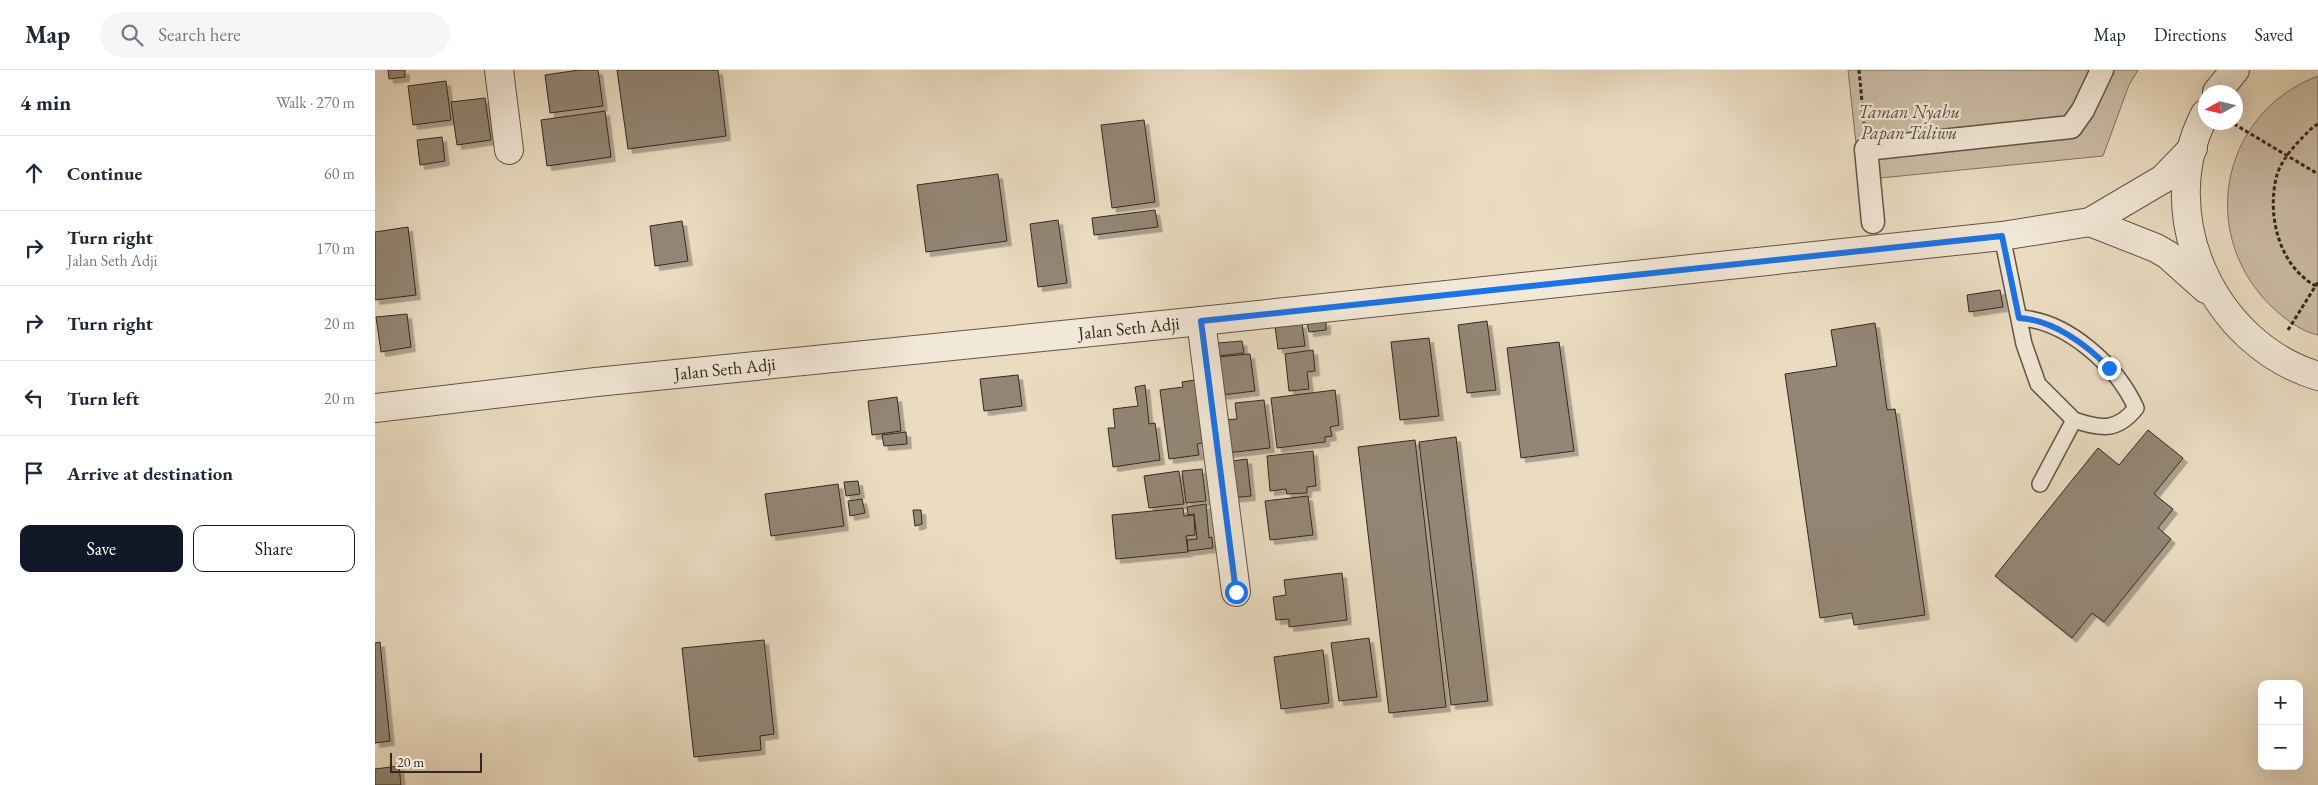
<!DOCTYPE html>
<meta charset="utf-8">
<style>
body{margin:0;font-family:"EB Garamond",serif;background:#f6f6f7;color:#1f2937}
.controls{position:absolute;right:15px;bottom:15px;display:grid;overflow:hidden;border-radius:10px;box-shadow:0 5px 20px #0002}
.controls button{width:45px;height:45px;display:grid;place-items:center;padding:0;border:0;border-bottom:1px solid #e0e1e3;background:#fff;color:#1f2937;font:25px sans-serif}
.compass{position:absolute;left:1823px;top:15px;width:45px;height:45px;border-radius:50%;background:#fff;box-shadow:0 5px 20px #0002;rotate:262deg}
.scale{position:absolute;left:15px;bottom:12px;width:92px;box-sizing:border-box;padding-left:5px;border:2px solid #332821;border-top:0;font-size:14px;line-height:18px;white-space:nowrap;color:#332821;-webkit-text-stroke:4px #f2e8d7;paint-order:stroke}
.stop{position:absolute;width:15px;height:15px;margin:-11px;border:4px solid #1a73e8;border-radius:50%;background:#fff}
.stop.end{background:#1a73e8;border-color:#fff;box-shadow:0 1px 5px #0008}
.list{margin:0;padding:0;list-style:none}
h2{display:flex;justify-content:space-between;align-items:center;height:65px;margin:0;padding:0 20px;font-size:21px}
h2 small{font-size:16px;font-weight:400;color:#747a83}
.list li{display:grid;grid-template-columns:32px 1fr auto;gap:15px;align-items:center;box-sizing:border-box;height:75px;padding:0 20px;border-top:1px solid #e0e1e3}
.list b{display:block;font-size:19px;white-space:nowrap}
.list p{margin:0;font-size:16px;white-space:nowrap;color:#747a83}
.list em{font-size:16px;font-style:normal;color:#747a83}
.actions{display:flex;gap:10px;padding:15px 20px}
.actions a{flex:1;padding:11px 0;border:1px solid #111827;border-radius:10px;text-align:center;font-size:18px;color:#111827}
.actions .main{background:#111827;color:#fff}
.icon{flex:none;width:28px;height:28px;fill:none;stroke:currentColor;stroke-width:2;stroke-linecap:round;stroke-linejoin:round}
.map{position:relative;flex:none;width:1943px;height:715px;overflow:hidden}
header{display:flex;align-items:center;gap:30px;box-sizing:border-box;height:70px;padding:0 25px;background:#fff;border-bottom:1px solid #e0e1e3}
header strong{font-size:24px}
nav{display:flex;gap:28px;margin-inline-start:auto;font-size:18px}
.search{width:350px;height:45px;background:#f6f6f7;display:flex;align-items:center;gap:12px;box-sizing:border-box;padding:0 18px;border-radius:28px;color:#747a83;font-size:19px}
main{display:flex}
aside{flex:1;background:#fff}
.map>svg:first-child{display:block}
.green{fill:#ccbda6;stroke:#807264}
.building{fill:#938674;stroke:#332821;filter:url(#shadow)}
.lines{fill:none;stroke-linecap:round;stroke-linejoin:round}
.service-casing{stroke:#615549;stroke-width:18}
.pedestrian-casing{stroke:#615549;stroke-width:25}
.minor-casing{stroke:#615549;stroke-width:30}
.tertiary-casing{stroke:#615549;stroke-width:30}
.path{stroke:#332821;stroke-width:3;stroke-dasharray:4 2.5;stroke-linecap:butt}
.service{stroke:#f2e8d7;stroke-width:15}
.pedestrian{stroke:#f2e8d7;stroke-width:22}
.minor{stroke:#f2e8d7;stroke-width:28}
.tertiary{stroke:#f2e8d7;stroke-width:28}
.route{stroke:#1a73e8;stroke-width:6}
.labels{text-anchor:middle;stroke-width:4.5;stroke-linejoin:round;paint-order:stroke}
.park-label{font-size:18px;font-style:italic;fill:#594d42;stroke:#f2e8d7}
.street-label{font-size:18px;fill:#332821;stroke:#f2e8d7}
</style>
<header>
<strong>Map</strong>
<div class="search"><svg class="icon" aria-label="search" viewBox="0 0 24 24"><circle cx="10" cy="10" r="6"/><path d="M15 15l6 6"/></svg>Search here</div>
<nav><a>Map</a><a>Directions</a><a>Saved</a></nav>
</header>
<main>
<aside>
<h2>4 min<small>Walk · 270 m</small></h2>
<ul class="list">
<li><svg class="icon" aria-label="ahead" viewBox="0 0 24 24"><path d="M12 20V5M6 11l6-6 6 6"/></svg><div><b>Continue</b></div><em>60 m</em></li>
<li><svg class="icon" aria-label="right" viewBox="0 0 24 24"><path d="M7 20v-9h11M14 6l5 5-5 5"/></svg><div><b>Turn right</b><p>Jalan Seth Adji</p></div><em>170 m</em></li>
<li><svg class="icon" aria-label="right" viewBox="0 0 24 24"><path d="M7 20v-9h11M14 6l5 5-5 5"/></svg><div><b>Turn right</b></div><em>20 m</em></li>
<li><svg class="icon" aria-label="left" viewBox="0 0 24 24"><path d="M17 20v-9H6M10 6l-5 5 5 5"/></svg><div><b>Turn left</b></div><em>20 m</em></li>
<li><svg class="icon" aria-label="arrive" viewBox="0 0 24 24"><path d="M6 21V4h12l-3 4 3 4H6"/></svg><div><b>Arrive at destination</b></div></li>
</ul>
<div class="actions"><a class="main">Save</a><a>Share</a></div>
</aside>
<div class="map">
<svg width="1943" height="715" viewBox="0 0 1943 715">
<defs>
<filter id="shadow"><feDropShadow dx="4.5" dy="4.5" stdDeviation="0" flood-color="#0004"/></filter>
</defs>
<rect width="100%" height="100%" fill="#ebdcc1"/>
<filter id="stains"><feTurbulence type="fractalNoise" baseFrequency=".004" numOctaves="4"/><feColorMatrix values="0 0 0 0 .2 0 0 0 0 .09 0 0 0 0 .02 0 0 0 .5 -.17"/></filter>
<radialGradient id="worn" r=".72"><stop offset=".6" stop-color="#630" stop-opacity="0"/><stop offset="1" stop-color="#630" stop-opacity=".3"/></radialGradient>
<path class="green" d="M 1473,0 L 1763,0 L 1754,15 L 1728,86 L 1485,110 Z
M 1943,6 L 1943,265 C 1921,260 1899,241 1885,224 C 1824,150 1852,40 1943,6 Z"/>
<path class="building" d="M 13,0 L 30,0 L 30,7 L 14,9 Z
M 204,0 L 223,0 L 228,36 L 175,43 L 170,5 Z
M 242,0 L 343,0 L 351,66 L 253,79 Z
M 71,11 L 76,50 L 38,55 L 33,16 Z
M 110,28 L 116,70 L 82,75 L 76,32 Z
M 230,41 L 236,87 L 172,96 L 166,50 Z
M 769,50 L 780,132 L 737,138 L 726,55 Z
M 67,67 L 70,91 L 45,95 L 42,70 Z
M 623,104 L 632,171 L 551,182 L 542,115 Z
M 780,140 L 783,157 L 719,165 L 717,148 Z
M 683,150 L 692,213 L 663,217 L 655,154 Z
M 307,151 L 313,191 L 280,196 L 275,156 Z
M 33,157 L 41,225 L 0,230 L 0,162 Z
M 1625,220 L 1628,237 L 1594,242 L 1592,225 Z
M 32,244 L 36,277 L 6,282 L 1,247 Z
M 951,251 L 951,260 L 934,262 L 932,253 Z
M 1112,251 L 1121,320 L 1092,323 L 1083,255 Z
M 927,253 L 930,276 L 903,279 L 900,256 Z
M 1500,253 L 1512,340 L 1520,339 L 1550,545 L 1479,555 L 1477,543 L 1445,548 L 1410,304 L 1462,296 L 1456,260 Z
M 1054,268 L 1064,346 L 1025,350 L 1016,272 Z
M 867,271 L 869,283 L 844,286 L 843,273 Z
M 1184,272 L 1199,381 L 1146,388 L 1132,278 Z
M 938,280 L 940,301 L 932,302 L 934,319 L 914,321 L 910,284 Z
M 875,284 L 880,321 L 847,325 L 842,287 Z
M 643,305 L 647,336 L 609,341 L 605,309 Z
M 820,310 L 834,372 L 822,374 L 824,385 L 794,389 L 785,320 L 808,317 L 807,312 Z
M 770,315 L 774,354 L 780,353 L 785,390 L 738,397 L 733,358 L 740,358 L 738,339 L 763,336 L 760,317 Z
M 960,320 L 964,355 L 955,357 L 957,366 L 950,367 L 950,372 L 902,378 L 896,328 Z
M 522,327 L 526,361 L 497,365 L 493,331 Z
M 889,330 L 895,378 L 852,383 L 848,350 L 862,349 L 860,333 Z
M 1773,360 L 1808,388 L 1779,424 L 1798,439 L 1783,458 L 1796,469 L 1729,552 L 1717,543 L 1697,568 L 1620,506 L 1723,378 L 1744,395 Z
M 531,362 L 532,374 L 509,376 L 507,365 Z
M 1081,367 L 1113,631 L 1076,635 L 1044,372 Z
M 1040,370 L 1071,637 L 1014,643 L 983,377 Z
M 938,381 L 941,416 L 932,417 L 932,423 L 912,424 L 911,419 L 895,421 L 892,386 Z
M 872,389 L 876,426 L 855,428 L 850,392 Z
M 827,399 L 831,431 L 811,433 L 807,401 Z
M 804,401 L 809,434 L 774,438 L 769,406 Z
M 483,411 L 485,424 L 471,426 L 469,412 Z
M 463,414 L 469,456 L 396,466 L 390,424 Z
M 933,426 L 938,465 L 895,470 L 890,431 Z
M 487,429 L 490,443 L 475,446 L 473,431 Z
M 831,434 L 834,468 L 837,467 L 838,478 L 813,481 L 812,470 L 822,469 L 819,444 L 813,445 L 812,437 Z
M 808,438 L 809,446 L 819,445 L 820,465 L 811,466 L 813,482 L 741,489 L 737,445 Z
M 538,440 L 546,440 L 547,454 L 540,456 Z
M 967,503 L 972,550 L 914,557 L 914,549 L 901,550 L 898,527 L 911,525 L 909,510 Z
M 994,568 L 1002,627 L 964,631 L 956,573 Z
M 389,570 L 399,664 L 385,666 L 386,680 L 319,687 L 307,578 Z
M 5,572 L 15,671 L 0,673 L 0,573 Z
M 948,580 L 954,633 L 906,639 L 899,587 Z
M 24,696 L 26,715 L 0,715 L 0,699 Z"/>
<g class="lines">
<defs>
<path id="service" d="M 1627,166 L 1649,274 L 1663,314 L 1699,350 L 1665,414
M 1644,248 C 1692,250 1742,296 1761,338 C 1742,362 1725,359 1699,350"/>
<path id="pedestrian" d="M 1498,152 L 1491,79 L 1696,57 L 1708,40 L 1727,0"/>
<path id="minor" d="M 124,0 L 134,80
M 826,251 L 861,522"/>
<g id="tertiary">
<path d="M 1842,22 L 1860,0"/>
<path d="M 1830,44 C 1778,144 1837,274 1943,306"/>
<path d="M 1715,152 L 1781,178 L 1793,185 L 1831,219"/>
<path id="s1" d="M 0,338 L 221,312 L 826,251 L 1627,166 L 1715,152 L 1788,109 L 1818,78"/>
</g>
</defs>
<use href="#service" class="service-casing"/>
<use href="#pedestrian" class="pedestrian-casing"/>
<use href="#minor" class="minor-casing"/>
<use href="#tertiary" class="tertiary-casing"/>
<path class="path" d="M 1484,0 L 1489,53
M 1859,54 L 1943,104
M 1943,54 C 1937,57 1933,62 1928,67 C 1918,77 1906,91 1902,105 C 1891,144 1904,198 1943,217
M 1913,260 L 1943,212"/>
<use href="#service" class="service"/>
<use href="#pedestrian" class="pedestrian"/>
<use href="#minor" class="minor"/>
<use href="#tertiary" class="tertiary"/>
</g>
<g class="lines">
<path class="route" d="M 861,522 L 826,251 L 1627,166 L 1644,248 C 1678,250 1711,274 1734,298"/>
</g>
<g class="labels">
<g class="park-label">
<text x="1534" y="48">Taman Nyahu<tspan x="1534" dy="21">Papan Taliwu</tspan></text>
</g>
<g class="street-label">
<text dy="6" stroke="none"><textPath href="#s1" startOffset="758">Jalan Seth Adji</textPath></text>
<text dy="6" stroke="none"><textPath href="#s1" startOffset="352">Jalan Seth Adji</textPath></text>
</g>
</g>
<rect width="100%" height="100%" filter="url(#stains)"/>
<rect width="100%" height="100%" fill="url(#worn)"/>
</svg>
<div class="controls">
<button>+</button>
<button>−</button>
</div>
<svg class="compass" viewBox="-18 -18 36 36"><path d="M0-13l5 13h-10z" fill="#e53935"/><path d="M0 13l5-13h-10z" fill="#747a83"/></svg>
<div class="scale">20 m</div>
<div class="stop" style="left:861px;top:522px"></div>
<div class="stop end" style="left:1734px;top:298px"></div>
</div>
</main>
